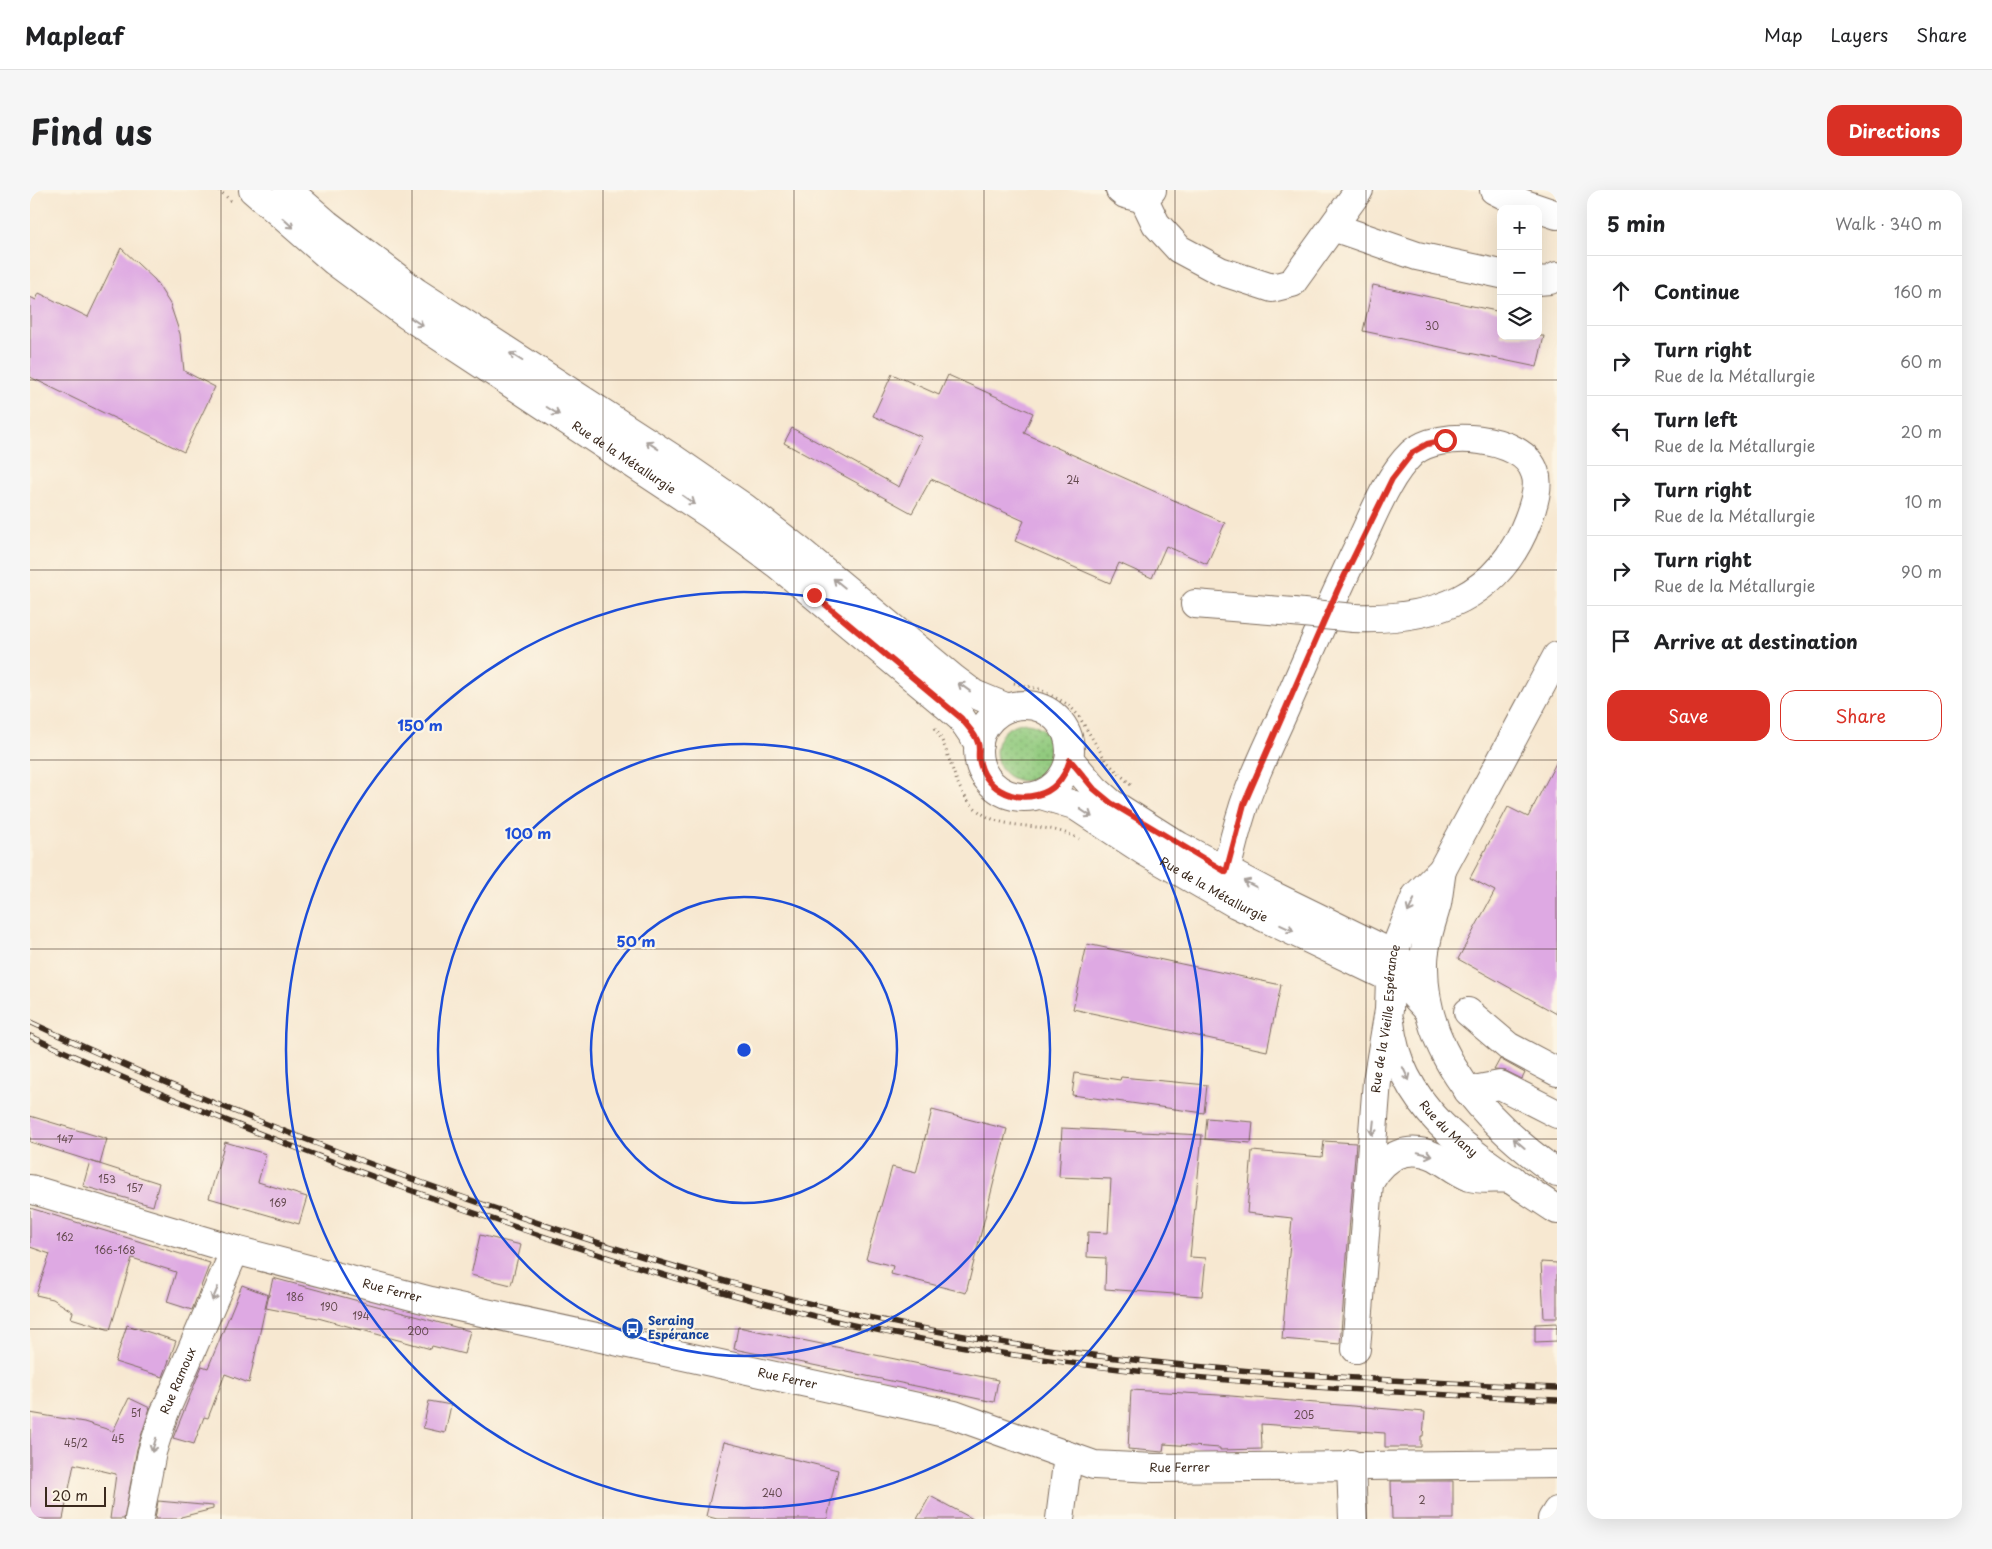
<!DOCTYPE html>
<meta charset="utf-8">
<style>
body{margin:0;font-family:"Playpen Sans",sans-serif;background:#f6f6f6;color:#202124}
.controls{position:absolute;right:15px;top:15px;display:grid;overflow:hidden;border-radius:10px;box-shadow:0 5px 20px #0002}
.controls button{width:45px;height:45px;display:grid;place-items:center;padding:0;border:0;border-bottom:1px solid #e0e0e0;background:#fff;color:#202124;font:25px sans-serif}
.scale{position:absolute;left:15px;bottom:12px;width:61px;box-sizing:border-box;padding-left:5px;border:2px solid #3b2a1e;border-top:0;font-size:14px;line-height:18px;white-space:nowrap;color:#3b2a1e;-webkit-text-stroke:4px #fcf5e5;paint-order:stroke}
.stop{position:absolute;width:15px;height:15px;margin:-11px;border:4px solid #d93025;border-radius:50%;background:#fff}
.stop.end{background:#d93025;border-color:#fff;box-shadow:0 1px 5px #0008}
.list{margin:0;padding:0;list-style:none}
h2{display:flex;justify-content:space-between;align-items:center;height:65px;margin:0;padding:0 20px;font-size:21px}
h2 small{font-size:16px;font-weight:400;color:#757577}
.list li{display:grid;grid-template-columns:32px 1fr auto;gap:15px;align-items:center;box-sizing:border-box;height:70px;padding:0 20px;border-top:1px solid #e0e0e0}
.list b{display:block;font-size:19px;white-space:nowrap}
.list p{margin:0;font-size:16px;white-space:nowrap;color:#757577}
.list em{font-size:16px;font-style:normal;color:#757577}
.actions{display:flex;gap:10px;padding:15px 20px}
.actions a{flex:1;padding:11px 0;border:1px solid #d93025;border-radius:15px;text-align:center;font-size:18px;color:#d93025}
.actions .main{background:#d93025;color:#fff}
.icon{flex:none;width:28px;height:28px;fill:none;stroke:currentColor;stroke-width:2;stroke-linecap:round;stroke-linejoin:round}
.map{position:relative;flex:none;width:1527px;height:1329px;overflow:hidden;border-radius:15px}
header{display:flex;align-items:center;gap:30px;box-sizing:border-box;height:70px;padding:0 25px;background:#fff;border-bottom:1px solid #e0e0e0}
header strong{font-size:24px}
nav{display:flex;gap:28px;margin-inline-start:auto;font-size:18px}
.intro{display:flex;align-items:center;justify-content:space-between;box-sizing:border-box;height:120px;padding:0 30px}
h1{margin:0;font-size:35px}
.button{padding:12px 22px;border-radius:15px;background:#d93025;color:#fff;font-size:18px;font-weight:700}
main{display:flex;gap:30px;padding:0 30px}
aside{flex:1;background:#fff;border-radius:15px;box-shadow:0 5px 20px #0002}
.map>svg:first-child{display:block}
.grass{fill:url(#grass-dots);stroke:#667a4e}
.building{fill:#dea9e3}
.lines{fill:none;stroke-linecap:round;stroke-linejoin:round}
.minor-casing{stroke:#7d6c5d;stroke-width:30}
.major-casing{stroke:#7d6c5d;stroke-width:30}
.path{stroke:#7d6c5d;stroke-width:3;stroke-dasharray:1 4;stroke-linecap:butt}
.minor{stroke:#fff;stroke-width:28}
.major{stroke:#fff;stroke-width:28}
.rail-casing{stroke:#3b2a1e;stroke-width:5.5}
.rail{stroke:#fcf5e5;stroke-width:4;stroke-dasharray:11;stroke-linecap:butt}
.minor-bridge-casing{stroke:#7d6c5d;stroke-width:30;stroke-linecap:butt}
.minor-bridge{stroke:#fff;stroke-width:28}
.oneway{stroke:#a79f9a}
.route{stroke:#d93025;stroke-width:6}
.grid{fill:none;stroke:#3b2a1e;stroke-width:1;stroke-opacity:0.55}
.ring{fill:none;stroke:#1d4ed8;stroke-width:2.5}
.labels{text-anchor:middle;stroke-width:4.5;stroke-linejoin:round;paint-order:stroke}
.number-label{font-size:10px;fill:#644a4f}
.street-label{font-size:12px;fill:#3b2a1e;stroke:#fcf5e5}
.transit-label{font-size:12px;font-weight:bold;fill:#164399;stroke:#fcf5e5;text-anchor:start}
.centre{fill:#1d4ed8;stroke:#fcf5e5;stroke-width:2.5}
.ring-label{font-size:15px;text-anchor:middle;font-weight:bold;fill:#1d4ed8;stroke:#fcf5e5;stroke-width:4.5;stroke-linejoin:round;paint-order:stroke}
</style>
<header>
<strong>Mapleaf</strong>
<nav><a>Map</a><a>Layers</a><a>Share</a></nav>
</header>
<div class="intro"><h1>Find us</h1><a class="button">Directions</a></div>
<main>
<div class="map">
<svg width="1527" height="1329" viewBox="0 0 1527 1329">
<defs>
<pattern id="grass-dots" width="8" height="8" patternUnits="userSpaceOnUse" patternTransform="scale(1.25)"><rect width="8" height="8" fill="#91ca7e"/><path d="M2 2h.1M6 6h.1" fill="none" stroke="#78a467" stroke-width="1.8" stroke-linecap="round"/></pattern>
</defs>
<rect width="100%" height="100%" fill="#fcf5e5"/>
<filter id="ink" filterUnits="userSpaceOnUse"><feTurbulence type="fractalNoise" baseFrequency=".02" numOctaves="2"/><feDisplacementMap in="SourceGraphic" scale="10" xChannelSelector="R" yChannelSelector="G"/><feConvolveMatrix kernelMatrix="1 2 1 2 8 2 1 2 1" color-interpolation-filters="sRGB"/></filter>
<filter id="wash" filterUnits="userSpaceOnUse"><feTurbulence type="fractalNoise" baseFrequency=".0096" numOctaves="4" result="noise"/><feDisplacementMap in="SourceGraphic" scale="20" xChannelSelector="R" yChannelSelector="G"/><feGaussianBlur stdDeviation="1.12" result="paint"/><feColorMatrix in="noise" values="0 0 0 0 0 0 0 0 0 0 0 0 0 0 0 0 0 1.4 0 .05"/><feComposite in="paint" operator="in"/></filter>
<g filter="url(#wash)">
<rect width="100%" height="100%" fill="#f7e8d1"/>
<path class="grass" d="M966 562a29 29 0 1 1 58 0a29 29 0 1 1-58 0Z"/>
<g id="blocks">
<path class="building" d="M 91,58 L 125,90 L 140,114 L 150,144 L 154,181 L 185,197 L 154,262 L 0,187 L 0,107 L 6,110 L 9,103 L 58,127 Z
M 1343,95 L 1471,122 L 1471,146 L 1514,146 L 1507,177 L 1333,141 Z
M 862,184 L 909,205 L 918,185 L 1003,223 L 994,243 L 1195,333 L 1177,374 L 1136,356 L 1122,388 L 1089,373 L 1080,393 L 985,351 L 994,331 L 901,289 L 882,323 L 754,253 L 762,238 L 869,297 L 892,247 L 843,226 Z
M 1527,571 L 1527,824 L 1428,769 L 1465,701 L 1440,688 L 1478,617 L 1498,627 Z
M 1057,754 L 1251,795 L 1237,861 L 1043,819 Z
M 1470,869 L 1495,883 L 1492,889 L 1476,881 L 1464,880 Z
M 1045,883 L 1090,890 L 1091,887 L 1177,895 L 1174,923 L 1042,905 Z
M 902,920 L 977,939 L 936,1103 L 861,1084 L 863,1076 L 836,1069 L 862,977 L 886,983 Z
M 0,926 L 77,949 L 70,974 L 0,952 Z
M 1177,928 L 1223,932 L 1221,953 L 1175,949 Z
M 1032,938 L 1172,945 L 1160,1067 L 1176,1068 L 1172,1106 L 1075,1099 L 1076,1068 L 1057,1067 L 1058,1042 L 1078,1043 L 1081,989 L 1029,987 Z
M 1294,951 L 1326,953 L 1310,1154 L 1252,1149 L 1262,1028 L 1217,1023 L 1222,961 L 1292,967 Z
M 195,952 L 236,964 L 228,992 L 277,1007 L 269,1034 L 179,1008 Z
M 60,971 L 129,993 L 123,1016 L 53,996 Z
M 0,1018 L 180,1073 L 162,1120 L 137,1112 L 146,1082 L 102,1068 L 80,1140 L 41,1128 L 43,1122 L 23,1109 L 6,1105 L 20,1064 L 0,1057 Z
M 450,1045 L 491,1055 L 481,1095 L 441,1085 Z
M 1511,1072 L 1527,1073 L 1527,1128 L 1514,1128 Z
M 243,1088 L 440,1141 L 434,1164 L 402,1156 L 401,1159 L 288,1128 L 236,1118 Z
M 212,1095 L 238,1105 L 219,1193 L 195,1184 L 178,1228 L 174,1227 L 164,1254 L 143,1248 L 172,1176 L 178,1178 Z
M 1527,1133 L 1527,1151 L 1505,1152 L 1505,1134 Z
M 97,1135 L 146,1151 L 133,1187 L 85,1172 Z
M 708,1137 L 968,1190 L 964,1212 L 704,1159 Z
M 1101,1200 L 1189,1205 L 1395,1222 L 1393,1246 L 1391,1246 L 1391,1257 L 1355,1257 L 1355,1243 L 1231,1234 L 1232,1259 L 1190,1260 L 1190,1258 L 1134,1254 L 1133,1262 L 1098,1259 Z
M 99,1208 L 120,1218 L 107,1259 L 94,1329 L 80,1329 L 86,1284 L 44,1274 L 33,1329 L 0,1329 L 0,1223 L 54,1232 L 83,1241 Z
M 399,1211 L 421,1215 L 415,1243 L 393,1238 Z
M 694,1252 L 808,1280 L 797,1329 L 687,1329 L 676,1326 Z
M 1361,1291 L 1423,1291 L 1423,1329 L 1362,1329 Z
M 900,1306 L 943,1329 L 887,1329 Z
M 128,1311 L 183,1316 L 183,1319 L 151,1327 L 150,1329 L 125,1329 Z"/>
</g>
</g>
<g filter="url(#ink)">
<use href="#blocks" fill-opacity="0" stroke="#7d6c5d" stroke-width="1"/>
<g class="lines">
<defs>
<g id="minor">
<path id="s1" d="M 223,0 L 304,71 L 377,125 L 679,324 L 748,375 L 917,516 L 931,528 L 949,554"/>
<path d="M 258,0 L 297,34 L 386,102 L 644,269 L 715,318 L 769,360 L 924,489 L 944,504 L 978,518"/>
<path d="M 1090,0 L 1095,4 L 1114,9 L 1122,0"/>
<path d="M 1464,0 L 1486,11 L 1527,25"/>
<path d="M 1114,9 L 1126,34 L 1149,59 L 1190,81 L 1242,98 L 1262,93 L 1329,0"/>
<path d="M 1303,37 L 1387,66 L 1471,84"/>
<path d="M 1508,91 L 1520,90 L 1527,86"/>
<path d="M 1165,414 L 1263,422"/>
<circle cx="994" cy="561" r="46"/>
<path d="M 1040,570 L 1065,599 L 1081,613 L 1149,656 L 1238,703 L 1363,764 L 1375,774 L 1382,803 L 1397,819"/>
<path id="s2" d="M 1011,605 L 1044,615 L 1114,661 L 1206,714 L 1360,788"/>
<path d="M 1412,680 C 1410,691 1409,703 1407,714 C 1402,733 1394,752 1394,773 C 1392,865 1456,933 1527,983"/>
<path d="M 1196,682 C 1201,660 1207,637 1214,615 C 1225,582 1241,551 1255,519 C 1278,466 1301,413 1326,361 C 1342,329 1356,288 1382,263 C 1408,239 1494,245 1505,283 C 1510,296 1503,317 1498,330 C 1469,408 1403,431 1324,428"/>
<path d="M 1438,822 L 1478,856 L 1527,882"/>
<path id="s3" d="M 1360,832 C 1369,926 1457,973 1527,1020"/>
<path d="M 1438,901 L 1470,895 L 1527,924"/>
<path d="M 1341,990 C 1355,965 1379,954 1406,967 C 1417,973 1427,982 1440,987 C 1453,991 1468,987 1482,989"/>
<path id="s4" d="M 0,999 L 205,1060 L 401,1111 L 924,1225 L 1064,1275 L 1124,1278 L 1527,1274"/>
<path id="s5" d="M 1326,1159 L 1347,891 L 1359,820 L 1360,788 L 1363,764 L 1386,706 L 1412,680 L 1527,466"/>
<path d="M 1321,1274 L 1323,1329"/>
<path id="s6" d="M 109,1329 L 122,1262 L 134,1224 L 205,1060"/>
<path d="M 1030,1329 L 1038,1266"/>
</g>
<path id="major" d="M 1522,1329 L 1527,1321"/>
</defs>
<use href="#minor" class="minor-casing"/>
<use href="#major" class="major-casing"/>
<path class="path" d="M 189,0 L 201,11
M 984,493 L 1009,499 L 1039,515 L 1048,525 L 1076,571 L 1102,596
M 905,538 C 919,559 921,584 934,605 C 963,649 1007,626 1049,649"/>
<use href="#minor" class="minor"/>
<use href="#major" class="major"/>
<defs>
<path id="rail" d="M 0,832 C 142,899 287,956 435,1008 C 593,1063 752,1113 917,1143 C 1119,1180 1323,1189 1527,1198
M 0,846 C 142,912 288,968 436,1020 C 594,1075 752,1125 918,1154 C 1119,1190 1323,1201 1527,1210"/>
</defs>
<use href="#rail" class="rail-casing"/>
<use href="#rail" class="rail"/>
<defs>
<path id="minor-bridge" d="M 1263,422 L 1324,428"/>
</defs>
<use href="#minor-bridge" class="minor-bridge-casing"/>
<use href="#minor-bridge" class="minor-bridge"/>
</g>
<defs><path id="oneway-shaft" d="M-6 0H5M1.5-3L5.5 0L1.5 3" fill="none" stroke-width="1.6" stroke-linecap="round" stroke-linejoin="round" transform="scale(1.25)"/></defs>
<g class="oneway">
<use href="#oneway-shaft" transform="translate(258 33) rotate(42)"/>
<use href="#oneway-shaft" transform="translate(387 132) rotate(34)"/>
<use href="#oneway-shaft" transform="translate(486 167) rotate(-148)"/>
<use href="#oneway-shaft" transform="translate(523 221) rotate(32)"/>
<use href="#oneway-shaft" transform="translate(622 255) rotate(-147)"/>
<use href="#oneway-shaft" transform="translate(659 310) rotate(35)"/>
<use href="#oneway-shaft" transform="translate(809 393) rotate(-141)"/>
<use href="#oneway-shaft" transform="translate(934 497) rotate(-144)"/>
<use href="#oneway-shaft" transform="translate(1056 623) rotate(34)"/>
<use href="#oneway-shaft" transform="translate(1220 694) rotate(-153)"/>
<use href="#oneway-shaft" transform="translate(1381 716) rotate(115)"/>
<use href="#oneway-shaft" transform="translate(1257 738) rotate(25)"/>
<use href="#oneway-shaft" transform="translate(1376 884) rotate(65)"/>
<use href="#oneway-shaft" transform="translate(1343 938) rotate(96)"/>
<use href="#oneway-shaft" transform="translate(1489 953) rotate(-139)"/>
<use href="#oneway-shaft" transform="translate(1395 964) rotate(13)"/>
<use href="#oneway-shaft" transform="translate(185 1104) rotate(113)"/>
<use href="#oneway-shaft" transform="translate(124 1255) rotate(107)"/>
</g>
</g>
<g class="lines" filter="url(#ink)">
<path class="route" d="M 784,405 L 931,528 C 936,535 946,544 948,553 C 950,558 948,564 949,569 C 954,597 981,612 1007,605 C 1025,601 1035,586 1040,570 L 1064,599 L 1081,613 L 1196,682 L 1214,614 L 1308,399 L 1362,289 L 1383,262 L 1397,254 L 1415,250"/>
</g>
<path class="grid" d="M 191,0 L 191,1329M 382,0 L 382,1329M 573,0 L 573,1329M 764,0 L 764,1329M 954,0 L 954,1329M 1145,0 L 1145,1329M 1336,0 L 1336,1329M 0,190 L 1527,190M 0,380 L 1527,380M 0,570 L 1527,570M 0,759 L 1527,759M 0,949 L 1527,949M 0,1139 L 1527,1139"/>
<g class="ring">
<circle cx="714" cy="860" r="153"/>
<circle cx="714" cy="860" r="306"/>
<circle cx="714" cy="860" r="458"/>
</g>
<defs>
<symbol id="bus-disc" viewBox="-11 -11 22 22"><circle r="9.5" fill="#1a4fb4" stroke="#fcf5e5"/><path d="M-5-6H5V4H4V6H2V4H-2V6H-4V4H-5ZM-3.5-4V0h7V-4ZM-3.5 1.2v1.5H-2V1.2ZM2 1.2v1.5H3.5V1.2Z" fill="#fff"/></symbol>
</defs>
<g fill-rule="evenodd">
<use href="#bus-disc" x="590" y="1126" width="25" height="25"/>
</g>
<g class="labels">
<g class="number-label">
<text x="1402" y="140">30</text>
<text x="1043" y="294">24</text>
<text x="35" y="953">147</text>
<text x="77" y="993">153</text>
<text x="105" y="1002">157</text>
<text x="248" y="1017">169</text>
<text x="35" y="1051">162</text>
<text x="85" y="1064">166-168</text>
<text x="265" y="1111">186</text>
<text x="299" y="1121">190</text>
<text x="331" y="1130">194</text>
<text x="388" y="1145">200</text>
<text x="106" y="1227">51</text>
<text x="1274" y="1229">205</text>
<text x="88" y="1253">45</text>
<text x="46" y="1257">45/2</text>
<text x="742" y="1307">240</text>
<text x="1392" y="1314">2</text>
</g>
<g class="street-label">
<text dy="4" stroke="none"><textPath href="#s1" startOffset="458">Rue de la Métallurgie</textPath></text>
<text dy="4" stroke="none"><textPath href="#s2" startOffset="198">Rue de la Métallurgie</textPath></text>
<text dy="4" stroke="none"><textPath href="#s5" startOffset="332">Rue de la Vieille Espérance</textPath></text>
<text dy="4" stroke="none"><textPath href="#s3" startOffset="125">Rue du Many</textPath></text>
<text dy="4" stroke="none"><textPath href="#s4" startOffset="376">Rue Ferrer</textPath></text>
<text dy="4" stroke="none"><textPath href="#s4" startOffset="781">Rue Ferrer</textPath></text>
<text dy="4" stroke="none"><textPath href="#s6" startOffset="144">Rue Ramoux</textPath></text>
<text dy="4" stroke="none"><textPath href="#s4" startOffset="1186">Rue Ferrer</textPath></text>
</g>
<g class="transit-label">
<text x="618" y="1135">Seraing<tspan x="618" dy="14">Espérance</tspan></text>
</g>
</g>
<circle cx="714" cy="860" r="8" class="centre"/>
<g class="ring-label">
<text x="390" y="541">150 m</text>
<text x="498" y="649">100 m</text>
<text x="606" y="757">50 m</text>
</g>
</svg>
<div class="controls">
<button>+</button>
<button>−</button>
<button><svg class="icon" aria-label="layers" viewBox="0 0 24 24"><path d="M12 4l9 5-9 5-9-5zM3 14l9 5 9-5"/></svg></button>
</div>
<div class="scale">20 m</div>
<div class="stop" style="left:1415px;top:250px"></div>
<div class="stop end" style="left:784px;top:405px"></div>
</div>
<aside>
<h2>5 min<small>Walk · 340 m</small></h2>
<ul class="list">
<li><svg class="icon" aria-label="ahead" viewBox="0 0 24 24"><path d="M12 20V5M6 11l6-6 6 6"/></svg><div><b>Continue</b></div><em>160 m</em></li>
<li><svg class="icon" aria-label="right" viewBox="0 0 24 24"><path d="M7 20v-9h11M14 6l5 5-5 5"/></svg><div><b>Turn right</b><p>Rue de la Métallurgie</p></div><em>60 m</em></li>
<li><svg class="icon" aria-label="left" viewBox="0 0 24 24"><path d="M17 20v-9H6M10 6l-5 5 5 5"/></svg><div><b>Turn left</b><p>Rue de la Métallurgie</p></div><em>20 m</em></li>
<li><svg class="icon" aria-label="right" viewBox="0 0 24 24"><path d="M7 20v-9h11M14 6l5 5-5 5"/></svg><div><b>Turn right</b><p>Rue de la Métallurgie</p></div><em>10 m</em></li>
<li><svg class="icon" aria-label="right" viewBox="0 0 24 24"><path d="M7 20v-9h11M14 6l5 5-5 5"/></svg><div><b>Turn right</b><p>Rue de la Métallurgie</p></div><em>90 m</em></li>
<li><svg class="icon" aria-label="arrive" viewBox="0 0 24 24"><path d="M6 21V4h12l-3 4 3 4H6"/></svg><div><b>Arrive at destination</b></div></li>
</ul>
<div class="actions"><a class="main">Save</a><a>Share</a></div>
</aside>
</main>
